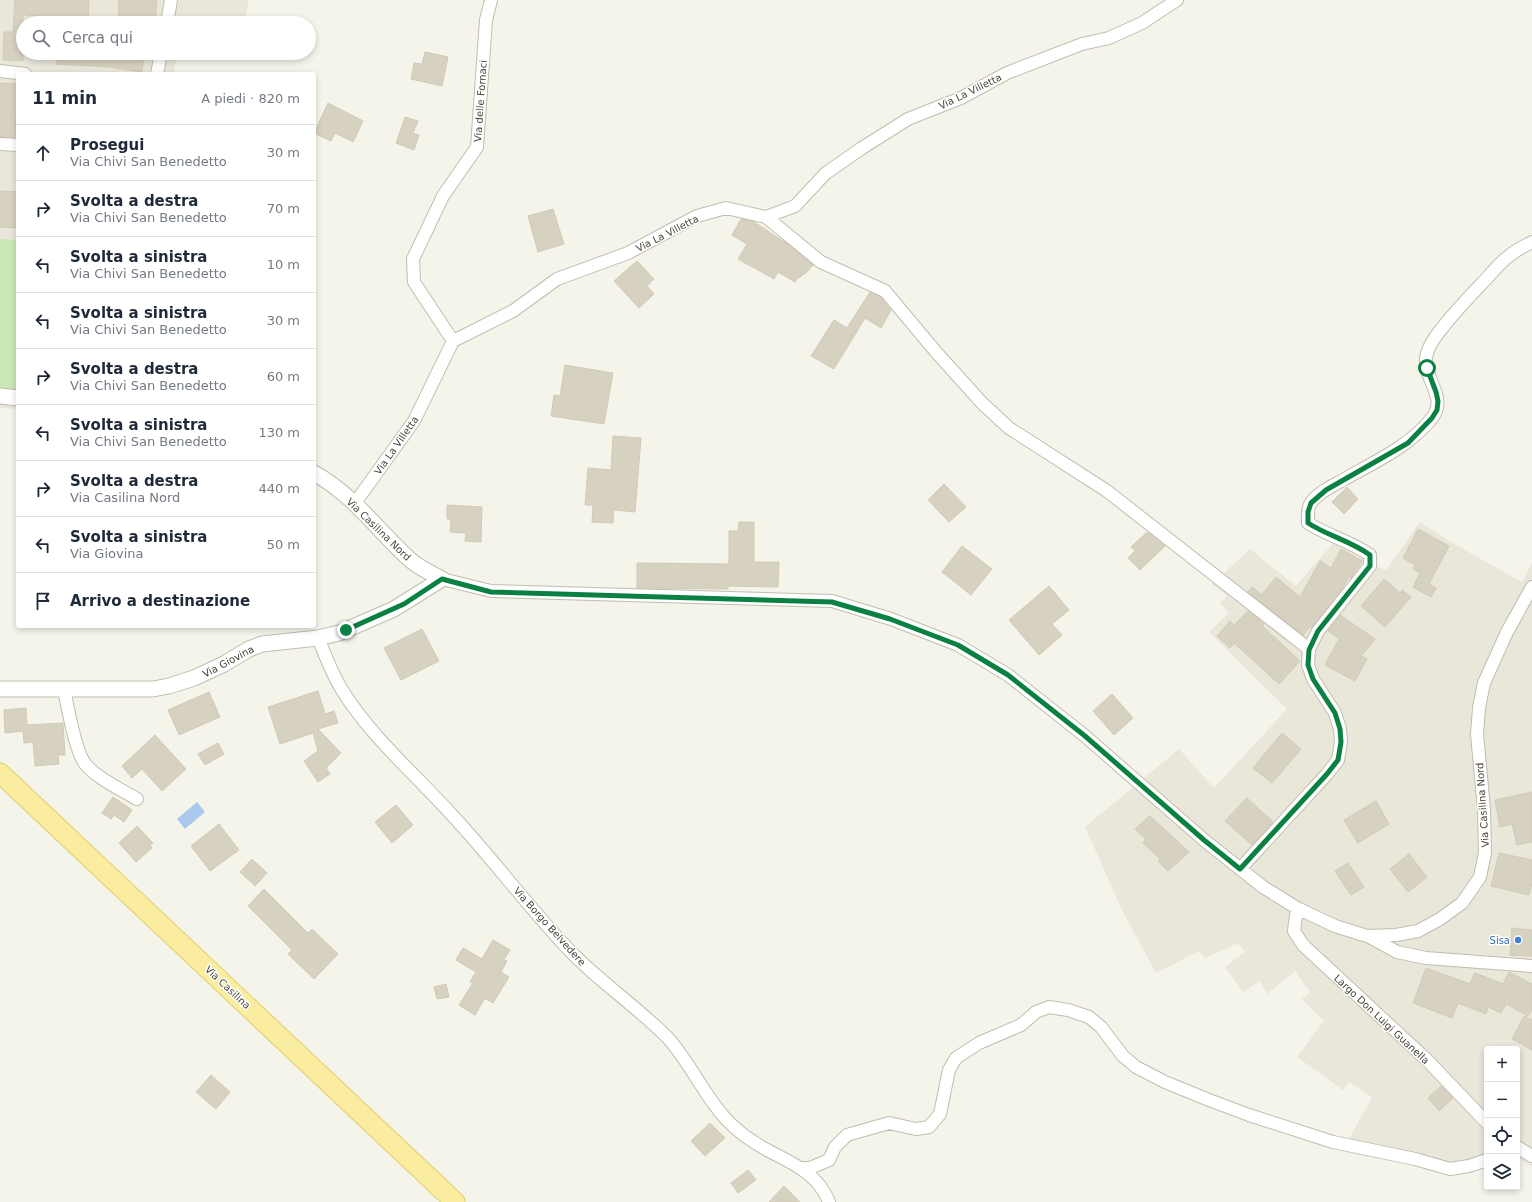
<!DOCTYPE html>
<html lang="it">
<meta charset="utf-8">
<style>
body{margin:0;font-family:"DejaVu Sans",sans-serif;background:#f2f2f3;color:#1f2937}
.controls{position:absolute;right:12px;bottom:12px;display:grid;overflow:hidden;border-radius:4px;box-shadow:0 2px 6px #0003}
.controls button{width:36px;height:36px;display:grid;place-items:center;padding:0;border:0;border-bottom:1px solid #e0e1e3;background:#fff;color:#1f2937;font:20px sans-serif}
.stop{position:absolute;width:12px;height:12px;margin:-9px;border:3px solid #0b8043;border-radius:50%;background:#fff}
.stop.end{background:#0b8043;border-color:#fff;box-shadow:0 1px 4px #0008}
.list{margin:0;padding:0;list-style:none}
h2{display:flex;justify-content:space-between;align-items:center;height:52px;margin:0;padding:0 16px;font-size:17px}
h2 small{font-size:13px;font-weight:400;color:#747a83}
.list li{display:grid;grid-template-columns:26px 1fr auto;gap:12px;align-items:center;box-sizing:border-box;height:56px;padding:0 16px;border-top:1px solid #e0e1e3}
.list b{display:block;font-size:15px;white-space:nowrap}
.list p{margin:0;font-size:13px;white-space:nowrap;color:#747a83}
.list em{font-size:13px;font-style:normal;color:#747a83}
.icon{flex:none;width:22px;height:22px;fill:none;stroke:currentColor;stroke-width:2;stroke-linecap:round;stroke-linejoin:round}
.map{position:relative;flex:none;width:1532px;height:1202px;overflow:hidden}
.search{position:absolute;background:#fff;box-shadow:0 2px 6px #0003;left:16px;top:16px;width:300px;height:44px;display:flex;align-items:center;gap:10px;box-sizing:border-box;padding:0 14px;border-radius:22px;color:#747a83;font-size:15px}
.panel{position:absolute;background:#fff;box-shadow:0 2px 6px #0003;left:16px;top:72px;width:300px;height:556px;border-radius:4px}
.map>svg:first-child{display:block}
.residential{fill:#e9e6da}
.green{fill:#cae7b6}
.water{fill:#abc9ef}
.building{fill:#d7d1c1;stroke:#d1cab4}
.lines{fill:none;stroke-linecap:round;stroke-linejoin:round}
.minor-casing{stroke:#c1bdae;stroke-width:14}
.tertiary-casing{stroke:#c1bdae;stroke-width:17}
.primary-casing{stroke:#e1ce6e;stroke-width:21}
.minor{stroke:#fff;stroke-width:12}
.tertiary{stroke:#fff;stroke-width:15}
.primary{stroke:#fbed9f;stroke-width:19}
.route{stroke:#0b8043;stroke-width:5}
.shop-dot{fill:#3f7fe0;stroke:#fff;stroke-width:1.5}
.labels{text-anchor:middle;stroke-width:3;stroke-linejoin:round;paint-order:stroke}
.street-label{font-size:10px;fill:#494539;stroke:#fff}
.shop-label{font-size:10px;fill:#366cbe;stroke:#fff;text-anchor:end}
</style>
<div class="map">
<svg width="1532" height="1202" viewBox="0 0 1532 1202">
<rect width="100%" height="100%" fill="#f5f4eb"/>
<path class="residential" d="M 0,0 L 249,0 L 244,23 L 23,23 L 23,53 L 177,53 L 174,74 L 18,74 L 18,409 L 0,408 Z
M 1420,522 L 1456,545 L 1522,582 L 1532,563 L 1532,1167 L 1517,1158 L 1517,1049 L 1487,1049 L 1487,1157 L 1455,1168 L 1349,1139 L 1372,1098 L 1349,1082 L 1343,1090 L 1297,1057 L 1324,1021 L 1302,999 L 1310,992 L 1295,971 L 1267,994 L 1260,981 L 1243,992 L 1225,967 L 1245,952 L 1238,943 L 1205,958 L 1199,951 L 1156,973 L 1122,910 L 1085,827 L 1179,749 L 1214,788 L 1287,709 L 1209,632 L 1229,613 L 1220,603 L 1227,596 L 1212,584 L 1250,549 L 1296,586 L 1330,547 L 1338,533 L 1375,559 L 1377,566 L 1386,570 Z"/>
<path class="green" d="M 0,239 L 18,240 L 18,398 L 0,396 Z"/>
<path class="water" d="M 197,802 L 205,812 L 185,829 L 177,819 Z"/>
<path class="building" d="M 15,0 L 89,0 L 88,18 L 23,15 L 23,61 L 3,60 L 4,32 L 13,32 Z
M 119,0 L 157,0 L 155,23 L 118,23 Z
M 425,52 L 448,57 L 442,86 L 411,79 L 414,63 L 422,64 Z
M 57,53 L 144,53 L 142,72 L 109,67 L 56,64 Z
M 0,83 L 18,84 L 15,137 L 0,137 Z
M 328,103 L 363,121 L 353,142 L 335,133 L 331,141 L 314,133 Z
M 405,117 L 418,121 L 413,133 L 419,135 L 414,150 L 396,143 Z
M 0,191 L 18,192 L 18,228 L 0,227 Z
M 553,209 L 564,244 L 538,252 L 528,216 Z
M 741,219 L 754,222 L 789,245 L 813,265 L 806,273 L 798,278 L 795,282 L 778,272 L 774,279 L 738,259 L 747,244 L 732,235 Z
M 637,261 L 654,279 L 647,286 L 654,294 L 639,308 L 614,281 Z
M 870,292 L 881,298 L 891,310 L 881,328 L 865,318 L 834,369 L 811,356 L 834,320 L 847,328 Z
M 565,365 L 613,373 L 604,424 L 551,416 L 554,395 L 560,396 Z
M 613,436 L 641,438 L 635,512 L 614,510 L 613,523 L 592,522 L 593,505 L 585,505 L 588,468 L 611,470 Z
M 944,484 L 966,507 L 949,522 L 928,500 Z
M 1347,487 L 1358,499 L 1344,514 L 1332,502 Z
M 447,505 L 482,507 L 481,542 L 465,541 L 466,533 L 450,532 L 451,519 L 447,519 Z
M 739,522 L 754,522 L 754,562 L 779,562 L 778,587 L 728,586 L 728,589 L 637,588 L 637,563 L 729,564 L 729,531 L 738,531 Z
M 1418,529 L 1449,546 L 1429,584 L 1436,588 L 1431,597 L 1413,587 L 1420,573 L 1413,569 L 1415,565 L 1403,558 Z
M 1147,532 L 1165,546 L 1140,570 L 1128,558 L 1135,551 L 1131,547 Z
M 962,546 L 992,569 L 971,595 L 942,572 Z
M 1341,549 L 1362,561 L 1362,562 L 1351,578 L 1349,577 L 1342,589 L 1312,627 L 1311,626 L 1303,635 L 1248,592 L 1252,587 L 1262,595 L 1276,577 L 1300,597 L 1320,561 L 1331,568 Z
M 1384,579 L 1400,593 L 1402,590 L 1411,597 L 1385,627 L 1361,606 Z
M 1049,586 L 1069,610 L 1052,624 L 1062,635 L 1039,655 L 1009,620 Z
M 1248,611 L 1264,624 L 1262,626 L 1300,661 L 1279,684 L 1234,643 L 1230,648 L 1217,636 L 1230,621 L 1234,625 Z
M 1340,615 L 1375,639 L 1361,656 L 1367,659 L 1355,681 L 1325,665 L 1339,639 L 1328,631 Z
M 422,629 L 439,661 L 401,680 L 384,648 Z
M 318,691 L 325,714 L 334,711 L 338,723 L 318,729 L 341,753 L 326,768 L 330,774 L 318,782 L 304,761 L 318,751 L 313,733 L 280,744 L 268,707 Z
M 209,692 L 220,717 L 179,735 L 168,710 Z
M 1112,694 L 1133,718 L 1114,735 L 1093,711 Z
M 26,708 L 27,725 L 63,723 L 65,755 L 58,755 L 59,764 L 35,766 L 33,742 L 24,743 L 23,731 L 5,733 L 4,710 Z
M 1282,733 L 1301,749 L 1272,783 L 1253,768 Z
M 155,735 L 186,769 L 162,791 L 142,769 L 132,778 L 122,766 Z
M 218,743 L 224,754 L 205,765 L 198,754 Z
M 1532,792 L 1532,842 L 1517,845 L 1512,824 L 1500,827 L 1495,800 Z
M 113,797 L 132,810 L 124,822 L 114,815 L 111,819 L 102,813 Z
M 1247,798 L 1273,822 L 1252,845 L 1225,821 Z
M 1376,801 L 1389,824 L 1358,843 L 1344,820 Z
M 396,805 L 413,825 L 392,843 L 375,822 Z
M 1150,816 L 1189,852 L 1168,871 L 1159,862 L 1160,859 L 1143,843 L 1146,839 L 1135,829 Z
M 219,824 L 239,850 L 210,871 L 191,846 Z
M 137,826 L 153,843 L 150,845 L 152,848 L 136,862 L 119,843 Z
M 1499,853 L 1532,860 L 1532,884 L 1529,895 L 1491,886 Z
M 1409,854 L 1427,877 L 1408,892 L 1390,869 Z
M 252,859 L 267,873 L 255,886 L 240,872 Z
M 1348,863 L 1364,887 L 1351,895 L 1335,871 Z
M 264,889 L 308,933 L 312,929 L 338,954 L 314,979 L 288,954 L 292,950 L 248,906 Z
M 1512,928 L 1532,930 L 1532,956 L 1510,955 Z
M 493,940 L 510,950 L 504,960 L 507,961 L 501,972 L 509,977 L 493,1003 L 485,998 L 475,1015 L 459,1005 L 473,983 L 470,982 L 476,972 L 456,960 L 463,948 L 482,959 Z
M 1426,968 L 1470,984 L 1475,973 L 1503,984 L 1509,972 L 1532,984 L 1532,1010 L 1528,1016 L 1506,1004 L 1501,1013 L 1488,1007 L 1486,1014 L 1458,1003 L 1452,1018 L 1413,1003 Z
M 446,984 L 449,997 L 437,999 L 434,987 Z
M 1524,1016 L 1532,1020 L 1532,1050 L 1512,1039 Z
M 211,1075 L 230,1092 L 216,1109 L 196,1092 Z
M 1441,1086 L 1453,1098 L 1439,1111 L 1428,1098 Z
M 710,1123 L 725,1138 L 705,1156 L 691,1141 Z
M 748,1170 L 756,1180 L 738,1193 L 731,1183 Z
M 784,1186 L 800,1202 L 769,1202 Z"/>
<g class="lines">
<defs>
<path id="minor" d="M 167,23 L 171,0
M 0,71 L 25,74
M 157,74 L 161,53
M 0,144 L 18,145
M 766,217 L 821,262 L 885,291 L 936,352 L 982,403 L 1009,428 L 1107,491 L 1309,649
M 453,341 L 414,282 L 413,259 L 443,196 L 477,147 L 486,20 L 491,0
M 355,503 L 414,421 L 453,341 L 513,311 L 557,279 L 628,253 L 697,216 L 726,208 L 766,217 L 795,206 L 826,173 L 862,148 L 908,119 L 961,98 L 1007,73 L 1082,44 L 1109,38 L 1142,23 L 1177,0
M 442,579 L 491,591 L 832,601 L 891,619 L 958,645 L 1008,675 L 1085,736 L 1204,840 L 1263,887 L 1297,908 L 1335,926 L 1367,936 L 1396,935 L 1418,931 L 1440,919 L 1462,903 L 1480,877 L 1485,853 L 1484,809 L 1477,734 L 1479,708 L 1484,683 L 1507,632 L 1532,587
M 318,638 C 325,655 332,674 342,690 C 372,738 415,774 452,815 C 494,860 531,911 574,955 C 603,984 638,1008 667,1037 C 690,1062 703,1094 726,1119 C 737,1131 754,1143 769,1151 C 794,1164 818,1174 829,1202
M 64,689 C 68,708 75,752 86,765 C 98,779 122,790 137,799
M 1240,869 L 1327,774 L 1338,760 L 1341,742 L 1340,729 L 1335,713 L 1313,679 L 1308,665 L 1309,649 L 1318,631 L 1370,566 L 1370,555 C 1351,541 1328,536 1308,523 C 1308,517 1307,508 1311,503 C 1317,493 1334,485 1343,480 C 1374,462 1409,447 1432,418 C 1448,398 1424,380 1426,358 C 1427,351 1430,345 1434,339 C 1448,318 1470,296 1488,277 C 1494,270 1501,262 1509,256 C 1516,250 1524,246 1532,242
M 1297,908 L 1294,931 L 1303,945 L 1427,1060 L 1487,1123
M 1368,936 L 1397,952 L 1426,958 L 1532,966
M 1517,1147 L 1532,1156
M 800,1168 L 810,1168 L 829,1160 L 835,1147 L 847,1135 L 889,1123 L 916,1129 L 929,1127 L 940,1114 L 949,1070 L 956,1058 L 979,1043 L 1021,1025 L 1036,1012 L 1049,1007 L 1068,1010 L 1089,1017 L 1101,1027 L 1123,1056 L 1136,1067 L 1165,1082 L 1209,1100 L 1249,1115 L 1333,1142 L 1415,1159 L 1450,1169 L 1469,1166 L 1487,1160"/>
<path id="tertiary" d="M 0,396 L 18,398
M 0,689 L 153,689 L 169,686 L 194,678 L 224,664 L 249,649 L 262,644 L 318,638 L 339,633 L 394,609 L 442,579 C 431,573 417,567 408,558 C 377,529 352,494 314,473"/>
<path id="primary" d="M 0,773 L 455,1202"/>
</defs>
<use href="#minor" class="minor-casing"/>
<use href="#tertiary" class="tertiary-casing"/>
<use href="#primary" class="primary-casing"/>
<use href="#minor" class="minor"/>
<use href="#tertiary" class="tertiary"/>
<use href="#primary" class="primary"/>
</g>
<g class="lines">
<path class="route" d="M 346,630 L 404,604 L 442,579 L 491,592 L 832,602 L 890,619 L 958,645 L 1008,675 L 1085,736 L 1204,840 L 1240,869 L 1327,774 L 1338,760 L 1341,742 L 1340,729 L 1335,713 L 1313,679 L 1308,665 L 1309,650 L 1318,631 L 1370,566 L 1370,555 C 1351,541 1328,536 1308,523 L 1308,512 L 1311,503 L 1326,490 L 1408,443 L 1432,418 L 1437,410 L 1438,401 L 1436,392 L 1427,368"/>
</g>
<circle class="shop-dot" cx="1518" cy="940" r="4"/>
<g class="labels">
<g class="street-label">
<text transform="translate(970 91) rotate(-26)" y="4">Via La Villetta</text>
<text transform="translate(480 101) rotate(-86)" y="4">Via delle Fornaci</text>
<text transform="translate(667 233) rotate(-27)" y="4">Via La Villetta</text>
<text transform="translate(396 445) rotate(-55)" y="4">Via La Villetta</text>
<text transform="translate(379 529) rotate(44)" y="4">Via Casilina Nord</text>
<text transform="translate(228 661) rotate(-28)" y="4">Via Giovina</text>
<text transform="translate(1482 805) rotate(-94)" y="4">Via Casilina Nord</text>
<text transform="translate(550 926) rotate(48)" y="4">Via Borgo Belvedere</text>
<text transform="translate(228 987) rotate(43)" y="4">Via Casilina</text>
<text transform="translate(1382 1019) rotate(43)" y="4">Largo Don Luigi Guanella</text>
</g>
<g class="shop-label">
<text x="1510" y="944">Sisa</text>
</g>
</g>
</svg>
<div class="controls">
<button>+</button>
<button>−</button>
<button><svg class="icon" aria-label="locate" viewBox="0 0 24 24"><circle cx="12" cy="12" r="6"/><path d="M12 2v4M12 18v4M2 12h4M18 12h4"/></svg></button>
<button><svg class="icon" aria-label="layers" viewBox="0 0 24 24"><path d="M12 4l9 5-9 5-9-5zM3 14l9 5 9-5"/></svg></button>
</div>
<div class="stop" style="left:1427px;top:368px"></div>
<div class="stop end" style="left:346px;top:630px"></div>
<div class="search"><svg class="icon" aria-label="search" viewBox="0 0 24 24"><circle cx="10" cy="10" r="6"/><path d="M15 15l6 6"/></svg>Cerca qui</div>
<section class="panel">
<h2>11 min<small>A piedi · 820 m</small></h2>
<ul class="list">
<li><svg class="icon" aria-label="ahead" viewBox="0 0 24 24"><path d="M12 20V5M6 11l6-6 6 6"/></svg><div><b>Prosegui</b><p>Via Chivi San Benedetto</p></div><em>30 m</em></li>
<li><svg class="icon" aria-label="right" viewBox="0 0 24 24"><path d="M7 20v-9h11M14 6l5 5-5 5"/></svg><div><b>Svolta a destra</b><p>Via Chivi San Benedetto</p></div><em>70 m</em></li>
<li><svg class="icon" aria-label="left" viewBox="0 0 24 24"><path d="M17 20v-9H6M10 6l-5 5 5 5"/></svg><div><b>Svolta a sinistra</b><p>Via Chivi San Benedetto</p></div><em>10 m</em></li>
<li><svg class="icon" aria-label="left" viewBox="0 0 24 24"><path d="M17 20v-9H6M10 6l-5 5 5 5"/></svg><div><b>Svolta a sinistra</b><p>Via Chivi San Benedetto</p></div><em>30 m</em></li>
<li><svg class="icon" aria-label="right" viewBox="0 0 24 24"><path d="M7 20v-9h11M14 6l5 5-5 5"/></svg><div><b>Svolta a destra</b><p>Via Chivi San Benedetto</p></div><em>60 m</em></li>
<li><svg class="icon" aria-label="left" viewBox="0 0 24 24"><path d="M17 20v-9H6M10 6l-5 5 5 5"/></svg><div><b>Svolta a sinistra</b><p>Via Chivi San Benedetto</p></div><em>130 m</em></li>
<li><svg class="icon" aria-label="right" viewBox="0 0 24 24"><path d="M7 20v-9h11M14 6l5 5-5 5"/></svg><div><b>Svolta a destra</b><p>Via Casilina Nord</p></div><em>440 m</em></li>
<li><svg class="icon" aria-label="left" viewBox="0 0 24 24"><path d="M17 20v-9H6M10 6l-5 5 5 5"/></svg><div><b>Svolta a sinistra</b><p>Via Giovina</p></div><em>50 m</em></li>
<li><svg class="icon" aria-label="arrive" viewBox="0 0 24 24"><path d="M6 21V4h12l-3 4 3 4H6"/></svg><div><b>Arrivo a destinazione</b></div></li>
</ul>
</section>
</div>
